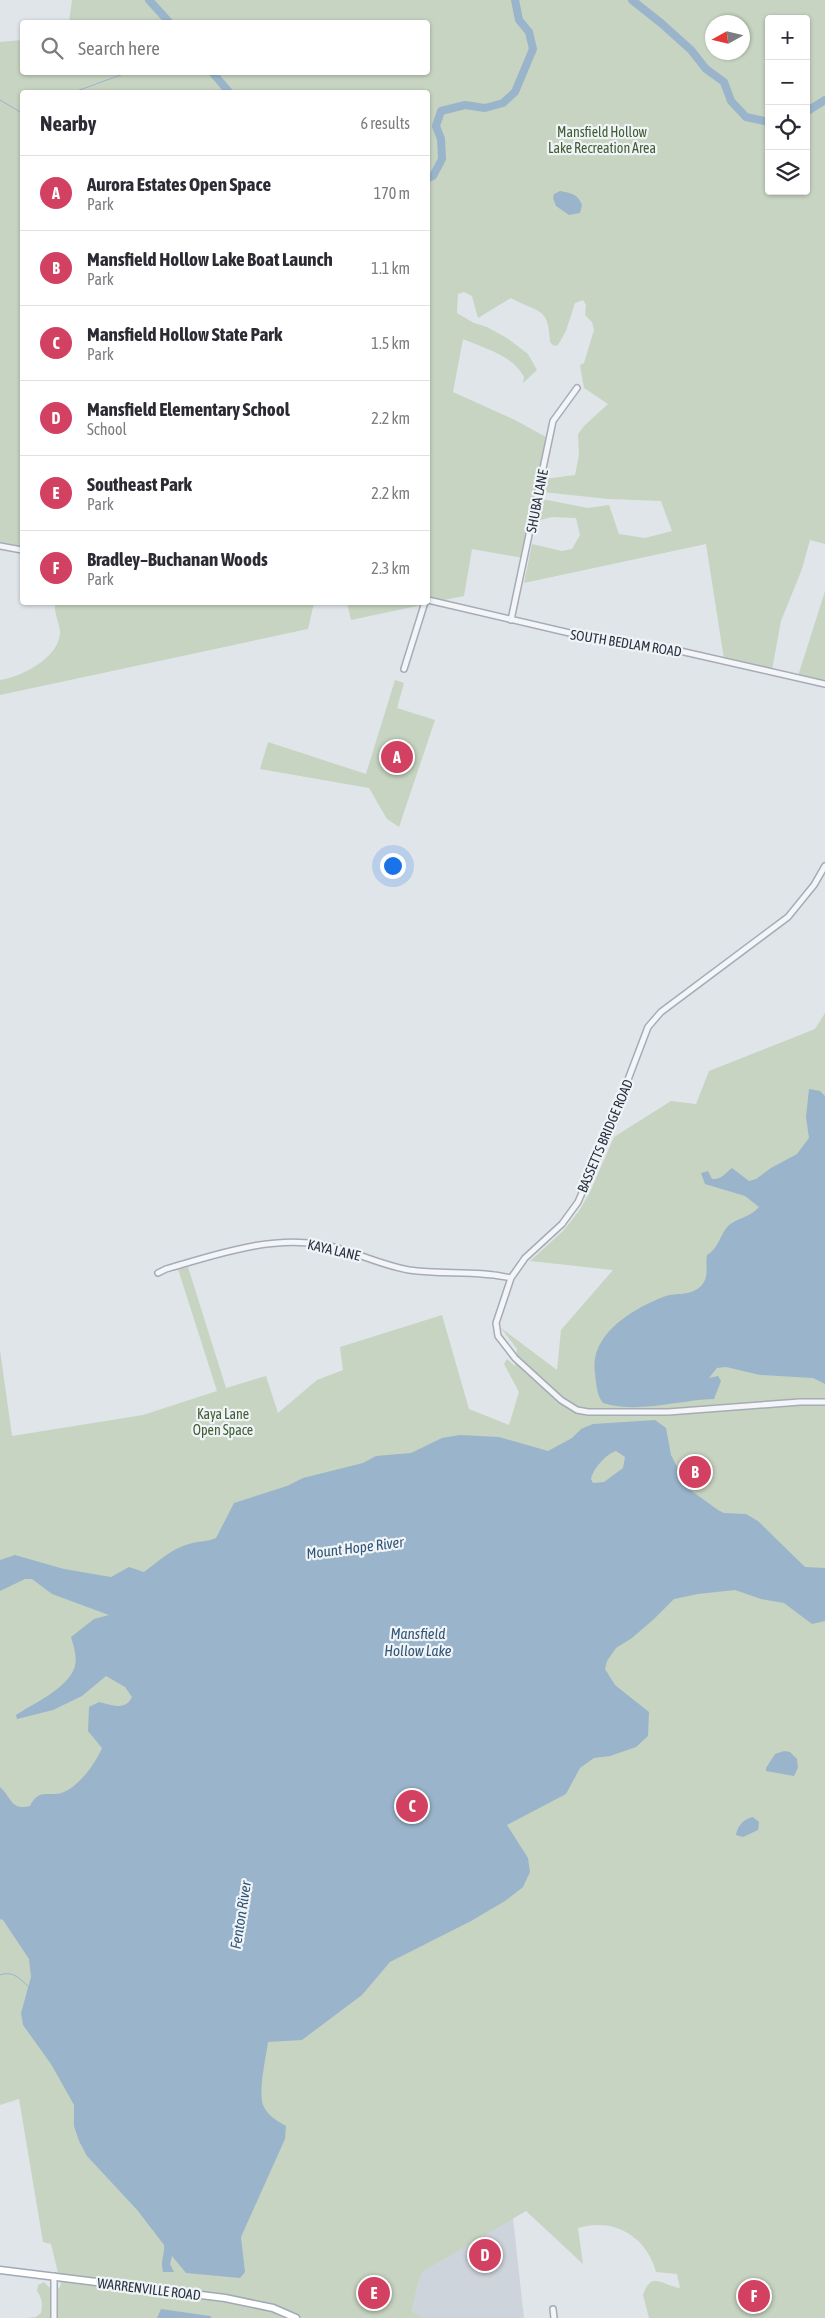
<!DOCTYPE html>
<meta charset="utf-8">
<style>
body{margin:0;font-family:"Asap Condensed",sans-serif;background:#f2f2f3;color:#2b2b33}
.controls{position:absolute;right:15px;top:15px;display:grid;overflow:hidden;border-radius:5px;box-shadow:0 1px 4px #0004}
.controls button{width:45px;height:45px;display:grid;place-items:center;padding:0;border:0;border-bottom:1px solid #e1e1e2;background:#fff;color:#2b2b33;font:25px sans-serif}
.compass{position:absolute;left:705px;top:15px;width:45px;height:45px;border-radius:50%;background:#fff;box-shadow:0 1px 4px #0004;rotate:262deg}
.you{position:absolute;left:392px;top:865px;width:18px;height:18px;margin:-12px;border:4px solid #fff;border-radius:50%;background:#1a73e8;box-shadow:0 0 0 8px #1a73e833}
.badge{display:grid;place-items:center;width:32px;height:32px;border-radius:50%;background:#d34162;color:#fff;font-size:16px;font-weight:700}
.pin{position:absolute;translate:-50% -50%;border:2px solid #fff;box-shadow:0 1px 5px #0006}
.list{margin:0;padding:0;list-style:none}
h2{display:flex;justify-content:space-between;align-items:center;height:65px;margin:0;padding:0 20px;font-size:21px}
h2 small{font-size:16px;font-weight:400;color:#7c7c81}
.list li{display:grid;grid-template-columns:32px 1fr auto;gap:15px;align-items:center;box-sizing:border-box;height:75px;padding:0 20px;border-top:1px solid #e1e1e2}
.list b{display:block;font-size:19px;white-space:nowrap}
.list p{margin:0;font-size:16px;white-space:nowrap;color:#7c7c81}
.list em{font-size:16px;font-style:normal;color:#7c7c81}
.icon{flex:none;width:28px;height:28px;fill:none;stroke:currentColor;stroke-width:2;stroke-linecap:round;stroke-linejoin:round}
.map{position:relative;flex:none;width:825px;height:2318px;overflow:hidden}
.search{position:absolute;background:#fff;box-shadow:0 1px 4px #0004;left:20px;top:20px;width:410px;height:55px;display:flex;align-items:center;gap:12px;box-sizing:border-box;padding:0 18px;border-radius:5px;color:#7c7c81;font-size:19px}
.panel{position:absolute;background:#fff;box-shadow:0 1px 4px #0004;left:20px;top:90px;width:410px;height:515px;border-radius:5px}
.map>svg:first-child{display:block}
.built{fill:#ced4dc}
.green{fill:#c7d4c1;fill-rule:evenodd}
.water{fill:#9ab5cb;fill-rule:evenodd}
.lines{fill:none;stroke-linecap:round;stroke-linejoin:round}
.stream{stroke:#9ab5cb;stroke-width:1}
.river{stroke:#9ab5cb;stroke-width:8}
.minor-casing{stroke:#a5acb4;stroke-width:8}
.major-casing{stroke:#9faab6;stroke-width:9}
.minor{stroke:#f3f5f8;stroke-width:5}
.major{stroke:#fff;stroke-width:6}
.labels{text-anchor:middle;stroke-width:4.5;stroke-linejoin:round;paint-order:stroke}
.park-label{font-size:14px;fill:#405e35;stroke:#f0f4f7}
.street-label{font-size:14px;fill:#283342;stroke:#f0f4f7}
.water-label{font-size:15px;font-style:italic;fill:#315577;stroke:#f0f4f7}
</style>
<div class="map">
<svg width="825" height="2318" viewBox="0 0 825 2318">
<rect width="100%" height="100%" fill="#e0e5ea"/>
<path class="built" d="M 513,2218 L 524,2318 L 423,2318 L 412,2311 L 419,2280 L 424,2271 Z"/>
<path class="green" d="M 72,0 L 825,0 L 825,544 L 810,540 L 802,569 L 781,621 L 772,670 L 724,659 L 706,544 L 524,583 L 532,544 L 562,551 L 572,549 L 580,535 L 576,518 L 552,517 L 537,521 L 542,499 L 588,508 L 609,505 L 619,534 L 645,538 L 672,531 L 661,501 L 608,499 L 543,492 L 544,479 L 575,475 L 579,455 L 578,434 L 584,426 L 608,404 L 584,388 L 580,365 L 584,363 L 594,330 L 592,322 L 585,315 L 586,305 L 583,300 L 575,303 L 566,331 L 558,345 L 554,346 L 550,342 C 548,306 540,314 511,298 L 478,318 L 472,296 L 464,292 L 458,294 L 457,313 L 474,323 L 487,327 L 507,338 L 528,354 L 537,370 L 523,383 L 524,377 C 512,355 486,349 463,339 L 453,392 L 515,420 L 546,437 L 523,558 L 472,549 L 464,596 L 444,600 L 428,596 L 428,92 L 22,92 L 22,546 L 0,542 L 0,42 L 22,40 L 22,72 L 428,72 L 428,22 L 69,22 ZM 769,19 L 806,19 L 806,191 L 769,191 ZM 712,22 L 742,22 L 742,52 L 712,52 Z
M 825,591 L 825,680 L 798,676 Z
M 55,603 L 55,602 L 314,603 L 308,629 L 0,695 L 0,680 C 21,677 59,658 60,633 C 60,623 54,616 55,603 Z
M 347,603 L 423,603 L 422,605 L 351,620 Z
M 395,680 L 404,683 L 397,708 L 435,720 L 399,827 L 387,819 L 369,788 L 260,769 L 268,742 L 366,774 Z
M 825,1013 L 825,2318 L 649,2318 L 643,2295 C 651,2270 663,2286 680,2288 L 677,2274 L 656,2272 C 647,2236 613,2217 578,2228 L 583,2264 L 526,2211 L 424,2271 L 419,2280 L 412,2311 L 423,2318 L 26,2318 L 36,2317 L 41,2313 C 43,2303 42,2299 37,2291 L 38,2285 L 44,2282 L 51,2289 L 59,2288 L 61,2285 L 51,2244 L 43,2242 L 19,2099 L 0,2105 L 0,1350 L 12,1436 L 143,1415 L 217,1391 L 178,1269 L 188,1267 L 226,1388 L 266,1376 L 278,1413 L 317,1380 L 343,1370 L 340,1347 L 442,1315 L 469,1409 L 509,1425 L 519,1392 L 504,1364 L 507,1359 L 515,1366 L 517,1349 L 501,1328 L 557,1370 L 561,1330 L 613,1270 L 530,1261 L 563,1231 L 579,1211 L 590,1192 L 614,1137 L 671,1101 L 696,1104 L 709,1071 L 815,1029 Z"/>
<path class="water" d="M 560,191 C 571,193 578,194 582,205 L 580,213 L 569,215 L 556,206 L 553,198 L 554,194 Z
M 809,1089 L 820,1091 L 825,1096 L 825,1384 L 813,1378 L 760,1375 L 726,1367 L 717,1368 L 709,1378 L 718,1376 L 721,1381 L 714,1399 C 678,1400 639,1414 603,1403 C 597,1396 596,1383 595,1373 C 589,1334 633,1309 663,1297 C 675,1292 688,1297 700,1287 C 710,1278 705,1266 707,1255 C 718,1249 720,1235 728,1226 C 737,1218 751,1217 759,1207 L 745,1196 L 705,1184 L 701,1173 L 708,1171 L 712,1179 C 722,1180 726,1172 732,1168 L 749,1181 L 756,1179 L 771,1168 L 797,1154 L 809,1138 L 806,1117 Z
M 655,1420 L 666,1428 L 671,1455 L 689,1489 L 718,1510 L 724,1513 L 746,1514 L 758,1521 L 805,1567 L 825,1568 L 825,1621 L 812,1624 L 784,1603 L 761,1599 L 735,1590 L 698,1594 L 674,1599 L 654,1619 L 632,1638 L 616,1648 L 607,1661 L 605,1669 L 615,1685 L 649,1712 L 648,1736 L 636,1747 L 610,1756 L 594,1758 L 580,1768 L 566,1794 L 507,1825 L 528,1858 L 530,1872 L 523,1887 L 505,1901 L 471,1921 L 390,1962 L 362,1995 L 302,2040 L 268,2042 C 266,2058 258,2090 263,2105 C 267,2115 277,2121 286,2126 L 285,2139 L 241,2237 L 245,2272 L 240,2278 L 186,2273 L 172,2256 L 170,2264 L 174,2272 L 163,2272 C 160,2258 165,2256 164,2245 L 138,2211 L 87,2156 L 79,2141 L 74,2126 L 74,2105 L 51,2064 L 23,2025 L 21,2013 L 31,1977 L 29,1959 L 3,1920 L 0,1919 L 0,1787 C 12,1798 11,1811 30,1806 C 39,1787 51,1798 64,1792 C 80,1785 95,1764 102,1748 L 88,1731 L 89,1707 L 99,1702 C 111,1705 126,1711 132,1697 L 125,1687 L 106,1676 L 82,1696 L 53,1710 L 17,1719 L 16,1715 C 34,1703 65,1690 74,1669 C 78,1659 74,1647 71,1637 L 94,1619 L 109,1615 L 52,1594 L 32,1579 L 25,1579 L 0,1591 L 0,1560 L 15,1555 L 64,1569 L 111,1577 L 129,1567 L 144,1572 C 158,1562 172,1548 189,1544 C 198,1541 207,1542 216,1538 L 234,1503 L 287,1486 L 303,1478 L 363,1463 L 376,1456 L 411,1453 L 442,1438 L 460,1435 L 499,1437 L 548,1451 L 572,1438 L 581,1429 L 593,1424 ZM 616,1451 L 625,1457 L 623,1468 L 604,1482 L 593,1483 L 591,1479 C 593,1469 606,1454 616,1451 Z
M 784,1751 L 790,1752 L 797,1759 L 798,1768 L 794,1776 L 766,1771 L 766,1768 L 775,1754 Z
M 753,1817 L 759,1822 L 758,1830 L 743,1837 L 736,1835 C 737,1826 745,1818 753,1817 Z
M 161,2309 L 210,2316 L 212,2318 L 157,2318 Z"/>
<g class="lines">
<path class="stream" d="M 74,92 L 129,72
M 0,100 L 22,113
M 0,1975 C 13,1970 20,1979 29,1987"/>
<path class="river" d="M 149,0 L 169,22
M 632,0 L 661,23 L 691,50 L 706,69 L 724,82 L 731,101 L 746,117 L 769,122
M 212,72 L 229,92
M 806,112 L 825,100
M 428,178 L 433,176 L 442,159 L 441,139 L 436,126 L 441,111 L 465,105 L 485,108 L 503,103 L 515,92 L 533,49 L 529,32 L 519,20 L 515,0"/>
<defs>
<path id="minor" d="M 0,546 L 22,550
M 428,600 L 591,638 L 631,646 L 680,651 L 825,684
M 511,620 L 553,421 L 577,388
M 404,669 L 425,602
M 825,866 L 814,885 L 788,917 L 661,1012 L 648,1027 L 605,1140 L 578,1202 L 562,1224 L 525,1258 L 511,1278 L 496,1323 L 498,1336 L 515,1358 L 561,1400 L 577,1410 L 588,1412 L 668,1412 L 800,1402 L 825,1402
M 158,1273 L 166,1269 C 218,1254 271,1235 325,1245 C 354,1251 380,1265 409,1270 C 443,1275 477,1270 511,1278
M 54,2276 L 54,2318
M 553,2309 L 554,2318"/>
<path id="major" d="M 0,2270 L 225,2298 L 273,2308 L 296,2318"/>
</defs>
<use href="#minor" class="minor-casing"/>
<use href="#major" class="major-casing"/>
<use href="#minor" class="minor"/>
<use href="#major" class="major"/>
</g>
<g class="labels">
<g class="park-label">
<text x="602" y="137">Mansfield Hollow<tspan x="602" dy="16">Lake Recreation Area</tspan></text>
<text x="223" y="1419">Kaya Lane<tspan x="223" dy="16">Open Space</tspan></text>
</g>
<g class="street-label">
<text transform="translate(537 501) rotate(-79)" y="5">SHUBA LANE</text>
<text transform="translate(626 643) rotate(9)" y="5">SOUTH BEDLAM ROAD</text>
<text transform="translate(605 1136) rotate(-67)" y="5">BASSETTS BRIDGE ROAD</text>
<text transform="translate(334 1250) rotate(13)" y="5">KAYA LANE</text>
<text transform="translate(149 2289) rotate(7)" y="5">WARRENVILLE ROAD</text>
</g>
<g class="water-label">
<text transform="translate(355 1548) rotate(-7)" y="5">Mount Hope River</text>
<text x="418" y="1639">Mansfield<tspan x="418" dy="17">Hollow Lake</tspan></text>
<text transform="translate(241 1915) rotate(-81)" y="5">Fenton River</text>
</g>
</g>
</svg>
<div class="controls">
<button>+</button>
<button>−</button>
<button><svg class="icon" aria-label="locate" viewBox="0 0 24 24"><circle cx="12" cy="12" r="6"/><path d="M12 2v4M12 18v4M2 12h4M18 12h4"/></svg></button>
<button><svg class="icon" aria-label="layers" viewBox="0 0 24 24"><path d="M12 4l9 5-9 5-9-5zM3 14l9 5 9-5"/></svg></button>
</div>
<svg class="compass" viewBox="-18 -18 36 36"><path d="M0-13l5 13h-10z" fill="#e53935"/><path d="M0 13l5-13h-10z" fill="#7c7c81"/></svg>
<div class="you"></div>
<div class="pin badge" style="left:397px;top:757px">A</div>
<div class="pin badge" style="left:695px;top:1472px">B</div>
<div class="pin badge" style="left:412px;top:1806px">C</div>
<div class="pin badge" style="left:485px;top:2255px">D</div>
<div class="pin badge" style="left:374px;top:2293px">E</div>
<div class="pin badge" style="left:754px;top:2296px">F</div>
<div class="search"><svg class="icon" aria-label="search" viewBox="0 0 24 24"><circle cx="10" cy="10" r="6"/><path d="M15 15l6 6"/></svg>Search here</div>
<section class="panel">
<h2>Nearby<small>6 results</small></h2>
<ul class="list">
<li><span class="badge">A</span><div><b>Aurora Estates Open Space</b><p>Park</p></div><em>170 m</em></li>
<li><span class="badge">B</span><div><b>Mansfield Hollow Lake Boat Launch</b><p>Park</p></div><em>1.1 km</em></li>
<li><span class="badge">C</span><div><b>Mansfield Hollow State Park</b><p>Park</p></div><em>1.5 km</em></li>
<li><span class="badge">D</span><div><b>Mansfield Elementary School</b><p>School</p></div><em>2.2 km</em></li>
<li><span class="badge">E</span><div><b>Southeast Park</b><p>Park</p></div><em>2.2 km</em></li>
<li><span class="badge">F</span><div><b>Bradley–Buchanan Woods</b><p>Park</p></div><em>2.3 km</em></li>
</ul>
</section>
</div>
